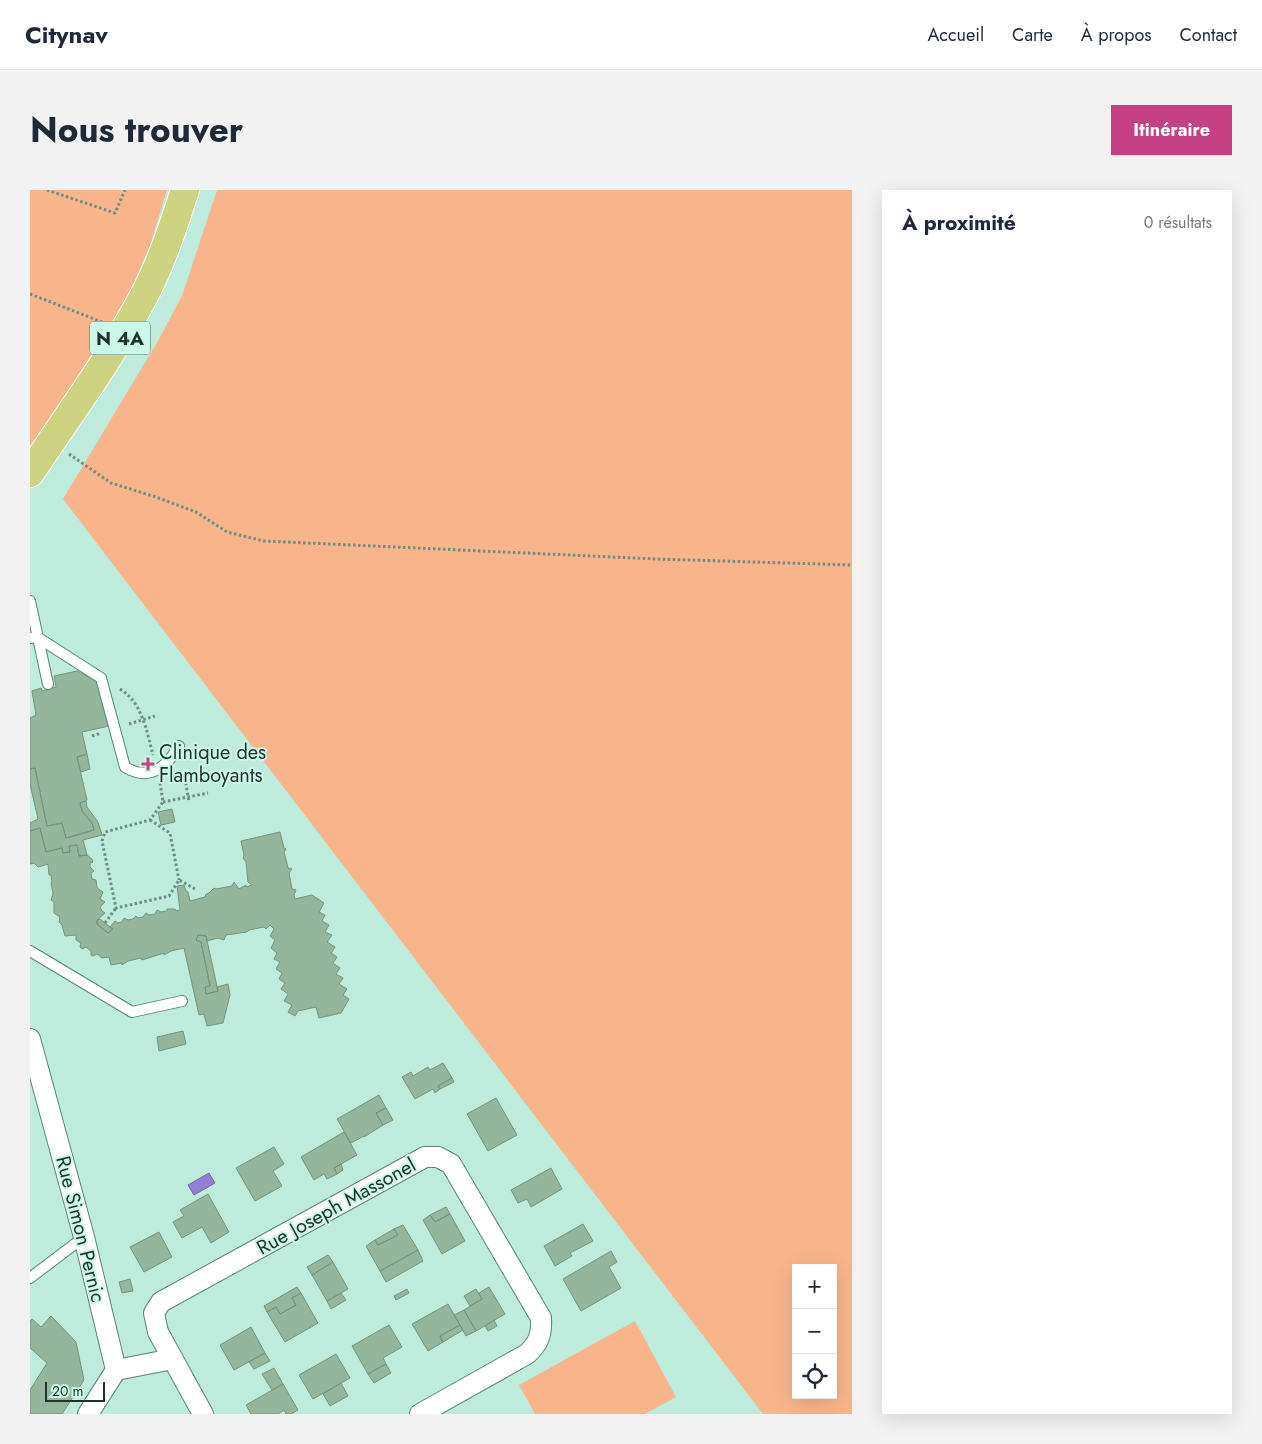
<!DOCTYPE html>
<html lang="fr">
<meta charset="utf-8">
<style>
body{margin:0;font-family:Jost,sans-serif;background:#f2f2f3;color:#1f2937}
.controls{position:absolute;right:15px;bottom:15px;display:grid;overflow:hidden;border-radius:0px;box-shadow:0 5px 20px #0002}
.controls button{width:45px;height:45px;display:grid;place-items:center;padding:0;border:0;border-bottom:1px solid #e0e1e3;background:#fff;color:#1f2937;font:25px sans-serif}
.scale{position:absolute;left:15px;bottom:12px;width:60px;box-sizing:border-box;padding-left:5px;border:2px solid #1f312c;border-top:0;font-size:14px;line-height:18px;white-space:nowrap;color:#1f312c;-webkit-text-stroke:4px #caf8e9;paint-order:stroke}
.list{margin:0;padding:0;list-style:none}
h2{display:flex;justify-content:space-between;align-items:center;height:65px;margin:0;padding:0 20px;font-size:21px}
h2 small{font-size:16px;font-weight:400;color:#747a83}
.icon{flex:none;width:28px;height:28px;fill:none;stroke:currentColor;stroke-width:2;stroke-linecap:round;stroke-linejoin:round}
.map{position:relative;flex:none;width:822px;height:1224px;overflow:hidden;border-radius:0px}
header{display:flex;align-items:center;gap:30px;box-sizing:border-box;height:70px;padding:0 25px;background:#fff;border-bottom:1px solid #e0e1e3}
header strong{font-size:24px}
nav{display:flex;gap:28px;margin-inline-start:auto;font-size:18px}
.intro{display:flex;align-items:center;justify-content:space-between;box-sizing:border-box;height:120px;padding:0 30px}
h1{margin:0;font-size:35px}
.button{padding:12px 22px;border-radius:0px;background:#c64184;color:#fff;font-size:18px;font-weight:700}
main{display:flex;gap:30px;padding:0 30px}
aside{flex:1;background:#fff;border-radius:0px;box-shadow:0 5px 20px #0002}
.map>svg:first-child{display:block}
.green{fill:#f8b58b;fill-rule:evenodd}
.water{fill:#937fd3;stroke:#7068a1}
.building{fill:#93b69c;stroke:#74957d}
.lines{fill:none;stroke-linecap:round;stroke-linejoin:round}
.service-casing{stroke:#598477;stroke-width:12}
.minor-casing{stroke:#598477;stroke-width:22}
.primary-casing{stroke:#fff;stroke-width:30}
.path{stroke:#6e8e84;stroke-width:3;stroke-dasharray:2.5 2.5;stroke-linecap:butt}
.service{stroke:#fff;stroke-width:10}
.minor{stroke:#fff;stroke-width:20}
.primary{stroke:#ced382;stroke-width:28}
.poi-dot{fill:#c64184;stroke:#caf8e9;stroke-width:2}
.labels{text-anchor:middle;stroke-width:4;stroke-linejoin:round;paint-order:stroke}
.shield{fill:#caf8e9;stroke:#526d65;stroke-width:1}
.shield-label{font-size:19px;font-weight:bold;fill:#1f312c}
.poi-label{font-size:20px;fill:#1f312c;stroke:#caf8e9;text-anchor:start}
.street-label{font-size:20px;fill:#1f312c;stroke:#caf8e9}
</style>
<header>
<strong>Citynav</strong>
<nav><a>Accueil</a><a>Carte</a><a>À propos</a><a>Contact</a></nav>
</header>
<div class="intro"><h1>Nous trouver</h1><a class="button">Itinéraire</a></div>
<main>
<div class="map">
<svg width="822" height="1224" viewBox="0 0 822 1224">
<rect width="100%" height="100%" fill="#bdebdc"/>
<path class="green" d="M 0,0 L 137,0 L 119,58 L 103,95 L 77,141 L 0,259 Z
M 187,0 L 822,0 L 822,1224 L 733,1224 L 33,309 L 128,151 L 152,106 ZM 766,1078 L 803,1078 L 803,1205 L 766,1205 Z
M 605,1131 L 646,1207 L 615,1224 L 505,1224 L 489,1195 Z"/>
<path class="water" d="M 179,983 L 185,993 L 164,1005 L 158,995 Z"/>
<path class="building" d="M 47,481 L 69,492 L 79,536 L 52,542 L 57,564 L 47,567 L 57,610 L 50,613 L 52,621 L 62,633 L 64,640 L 36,648 L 32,633 L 17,636 L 5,578 L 0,579 L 0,528 L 6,525 L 2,501 L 11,498 L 12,501 L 26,497 L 24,486 Z
M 57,564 L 60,579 L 51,582 L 47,567 Z
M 5,578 L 17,636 L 32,633 L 36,648 L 64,640 L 62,633 L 52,621 L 50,613 L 56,611 L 57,617 L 68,632 L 72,645 L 53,650 L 57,665 L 49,666 L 47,655 L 39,656 L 40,662 L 33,663 L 32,658 L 16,662 L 10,638 L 0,641 L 0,633 L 8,629 L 0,594 L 0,579 Z
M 142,619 L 145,632 L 131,635 L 128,622 Z
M 10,638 L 16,662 L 32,658 L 33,663 L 40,662 L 39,656 L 47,655 L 49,666 L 57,665 L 62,669 L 63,672 L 60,673 L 60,677 L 64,681 L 61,683 L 62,689 L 66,690 L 67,698 L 73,702 L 70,709 L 75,712 L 70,717 L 72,721 L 75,723 L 67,730 L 67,734 L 78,743 L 83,739 L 80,737 L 85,731 L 88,733 L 92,732 L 94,728 L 98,730 L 103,729 L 106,726 L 108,728 L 113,727 L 116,723 L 119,725 L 125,724 L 127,720 L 131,722 L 137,721 L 137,719 L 145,719 L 146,721 L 150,720 L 147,696 L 154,695 L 156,701 L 158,702 L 160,711 L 175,707 L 176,704 L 179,703 L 184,698 L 186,699 L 202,696 L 204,692 L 209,699 L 216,695 L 216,697 L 222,695 L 218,692 L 216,672 L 213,668 L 214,665 L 211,651 L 250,642 L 254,658 L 256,659 L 254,662 L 258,678 L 262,679 L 259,683 L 262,699 L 266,700 L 264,705 L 265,709 L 282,705 L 294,713 L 289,722 L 295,725 L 292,731 L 299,735 L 295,742 L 302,745 L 297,752 L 305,757 L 301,763 L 307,767 L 303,773 L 310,778 L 306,784 L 313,788 L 309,794 L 317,799 L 313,805 L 319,809 L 311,823 L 289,828 L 286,817 L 268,821 L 265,826 L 258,822 L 262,815 L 254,811 L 258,804 L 251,799 L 255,793 L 249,789 L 252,783 L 246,779 L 250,772 L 244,769 L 247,763 L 241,758 L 245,750 L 240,746 L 244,739 L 240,735 L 236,739 L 234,737 L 219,740 L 217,742 L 196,745 L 194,750 L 188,748 L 177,751 L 176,746 L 168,745 L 166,750 L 171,752 L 180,796 L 175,797 L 176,804 L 188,801 L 187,797 L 198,794 L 200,805 L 193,833 L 177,836 L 174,824 L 169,825 L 154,758 L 141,761 L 134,765 L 134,763 L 112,770 L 111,768 L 98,771 L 92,775 L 92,773 L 81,775 L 79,767 L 72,768 L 67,764 L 63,766 L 61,765 L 61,761 L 56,757 L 52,759 L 50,757 L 51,753 L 46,750 L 46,745 L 35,746 L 32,735 L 29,732 L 30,727 L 24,723 L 24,712 L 21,710 L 23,704 L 21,693 L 22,692 L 21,685 L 19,685 L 18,674 L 8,677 L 4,673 L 0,674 L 0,641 Z
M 70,729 L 80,737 L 83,739 L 78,743 L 67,734 L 67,730 Z
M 168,745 L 176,746 L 188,801 L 176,804 L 175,797 L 180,796 L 171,752 L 166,750 Z
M 153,841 L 156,854 L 129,861 L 127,847 Z
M 413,873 L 422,888 L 408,896 L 410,899 L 405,903 L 403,899 L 385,909 L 372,887 L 381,882 L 383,886 L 398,877 L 400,880 Z
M 422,888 L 424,892 L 410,899 L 408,896 Z
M 349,905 L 356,918 L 346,923 L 353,935 L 334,947 L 334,946 L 321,953 L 307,929 Z
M 466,908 L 487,945 L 458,961 L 437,924 Z
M 356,918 L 363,930 L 353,935 L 346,923 Z
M 314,942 L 327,965 L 304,978 L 307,984 L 297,989 L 294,984 L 284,990 L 271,967 Z
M 244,957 L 254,974 L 243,981 L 252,996 L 225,1011 L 206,978 Z
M 311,974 L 313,980 L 307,984 L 304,978 Z
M 521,978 L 532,999 L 501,1017 L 497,1009 L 488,1013 L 481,1000 Z
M 178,1004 L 199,1042 L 181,1053 L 172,1037 L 152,1048 L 143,1032 L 154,1026 L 150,1020 Z
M 416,1017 L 420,1024 L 405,1032 L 400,1025 Z
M 420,1024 L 435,1051 L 412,1064 L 393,1030 L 400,1025 L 405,1032 Z
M 553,1034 L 563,1051 L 540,1063 L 542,1066 L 525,1076 L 514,1056 Z
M 373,1035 L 388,1060 L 350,1081 L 336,1056 L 345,1050 L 348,1055 L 368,1045 L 364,1039 Z
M 364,1039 L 368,1045 L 348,1055 L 345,1050 Z
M 129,1042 L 142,1067 L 114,1082 L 100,1057 Z
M 388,1060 L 393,1071 L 356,1092 L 350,1081 Z
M 581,1061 L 587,1072 L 579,1077 L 591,1098 L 551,1121 L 533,1089 Z
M 298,1065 L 303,1072 L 282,1085 L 277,1077 Z
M 303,1072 L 318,1099 L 297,1111 L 282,1085 Z
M 100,1089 L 103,1101 L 92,1103 L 89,1092 Z
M 267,1097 L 271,1103 L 262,1108 L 266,1115 L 250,1124 L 246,1117 L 237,1122 L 234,1116 Z
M 459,1097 L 475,1124 L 446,1141 L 434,1120 L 452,1109 L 449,1103 Z
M 377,1099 L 379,1103 L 366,1110 L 364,1106 Z
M 446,1099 L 452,1109 L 440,1116 L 434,1106 Z
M 271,1103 L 288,1133 L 255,1152 L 237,1122 L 246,1117 L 250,1124 L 266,1115 L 262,1108 Z
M 311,1103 L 316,1110 L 301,1119 L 297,1111 Z
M 418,1114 L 430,1135 L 410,1146 L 413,1152 L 398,1161 L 382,1134 Z
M 434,1120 L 446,1141 L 436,1146 L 424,1125 Z
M 21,1126 L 46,1152 L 54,1190 L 32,1224 L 0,1224 L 0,1200 L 17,1173 L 0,1158 L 0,1131 L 2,1129 L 11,1137 Z
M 464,1130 L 467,1136 L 458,1141 L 455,1136 Z
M 359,1135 L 372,1157 L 353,1168 L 356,1174 L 338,1184 L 322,1156 Z
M 430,1135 L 433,1140 L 413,1152 L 410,1146 Z
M 221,1137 L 235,1163 L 204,1180 L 190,1155 Z
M 235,1163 L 240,1171 L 224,1179 L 219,1172 Z
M 306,1164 L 320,1188 L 283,1209 L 269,1185 Z
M 356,1174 L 361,1183 L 344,1193 L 338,1184 Z
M 244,1178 L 253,1194 L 242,1200 L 232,1184 Z
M 311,1193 L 318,1206 L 300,1216 L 293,1204 Z
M 253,1194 L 268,1220 L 261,1224 L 256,1224 L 254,1220 L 248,1224 L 221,1224 L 216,1215 Z"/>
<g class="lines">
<defs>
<path id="service" d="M 0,411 L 18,494
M 0,448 L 7,447 L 71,488 L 95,577 C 119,592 137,577 149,556
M 0,761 L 102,822 L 152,811
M 0,1088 L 54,1047"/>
<path id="minor" d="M 0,849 L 54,1047 L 86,1180 L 58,1224
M 86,1180 L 143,1169
M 173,1224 L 128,1142 L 124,1123 L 131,1112 L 395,967 L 408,967 L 421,974 L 511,1128 C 512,1144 509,1153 497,1164 L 390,1224"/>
<path id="primary" d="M 0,283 C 40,223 84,164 117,100 C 133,68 144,34 155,0"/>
</defs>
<use href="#service" class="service-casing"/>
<use href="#minor" class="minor-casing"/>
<use href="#primary" class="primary-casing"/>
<path class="path" d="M 17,0 L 85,23 L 95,0
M 0,104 L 72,132
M 39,264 L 81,293 L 126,307 L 166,322 L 197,342 L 234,351 L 626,369 L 822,375
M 90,499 C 112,512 117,542 123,565
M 99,534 L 125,526
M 62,546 L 71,543
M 154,583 L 159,612
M 130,593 L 133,612 L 120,630 L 75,642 L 72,651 L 86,718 L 139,706 L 149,690 L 165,699
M 133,612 L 178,603
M 120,630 L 140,643 L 149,690
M 75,733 L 86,718"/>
<use href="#service" class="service"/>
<use href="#minor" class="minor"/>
<use href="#primary" class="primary"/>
</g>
<path class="poi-dot" d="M115.5 566.5h5v5h5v5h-5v5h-5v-5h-5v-5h5z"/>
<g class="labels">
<rect class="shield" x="60" y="131.5" width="60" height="33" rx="4"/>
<g class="shield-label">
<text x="90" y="155">N 4A</text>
</g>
<g class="poi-label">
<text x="129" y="569">Clinique des<tspan x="129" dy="23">Flamboyants</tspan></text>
</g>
<g class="street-label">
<text transform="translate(306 1016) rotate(-29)" y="7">Rue Joseph Massonel</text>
<text transform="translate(51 1039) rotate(76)" y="7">Rue Simon Pernic</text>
</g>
</g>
</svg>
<div class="controls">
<button>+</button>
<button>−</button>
<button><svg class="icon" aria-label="locate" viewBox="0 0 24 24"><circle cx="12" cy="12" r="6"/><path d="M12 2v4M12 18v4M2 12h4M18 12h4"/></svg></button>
</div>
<div class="scale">20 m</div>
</div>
<aside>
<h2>À proximité<small>0 résultats</small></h2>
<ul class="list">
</ul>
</aside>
</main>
